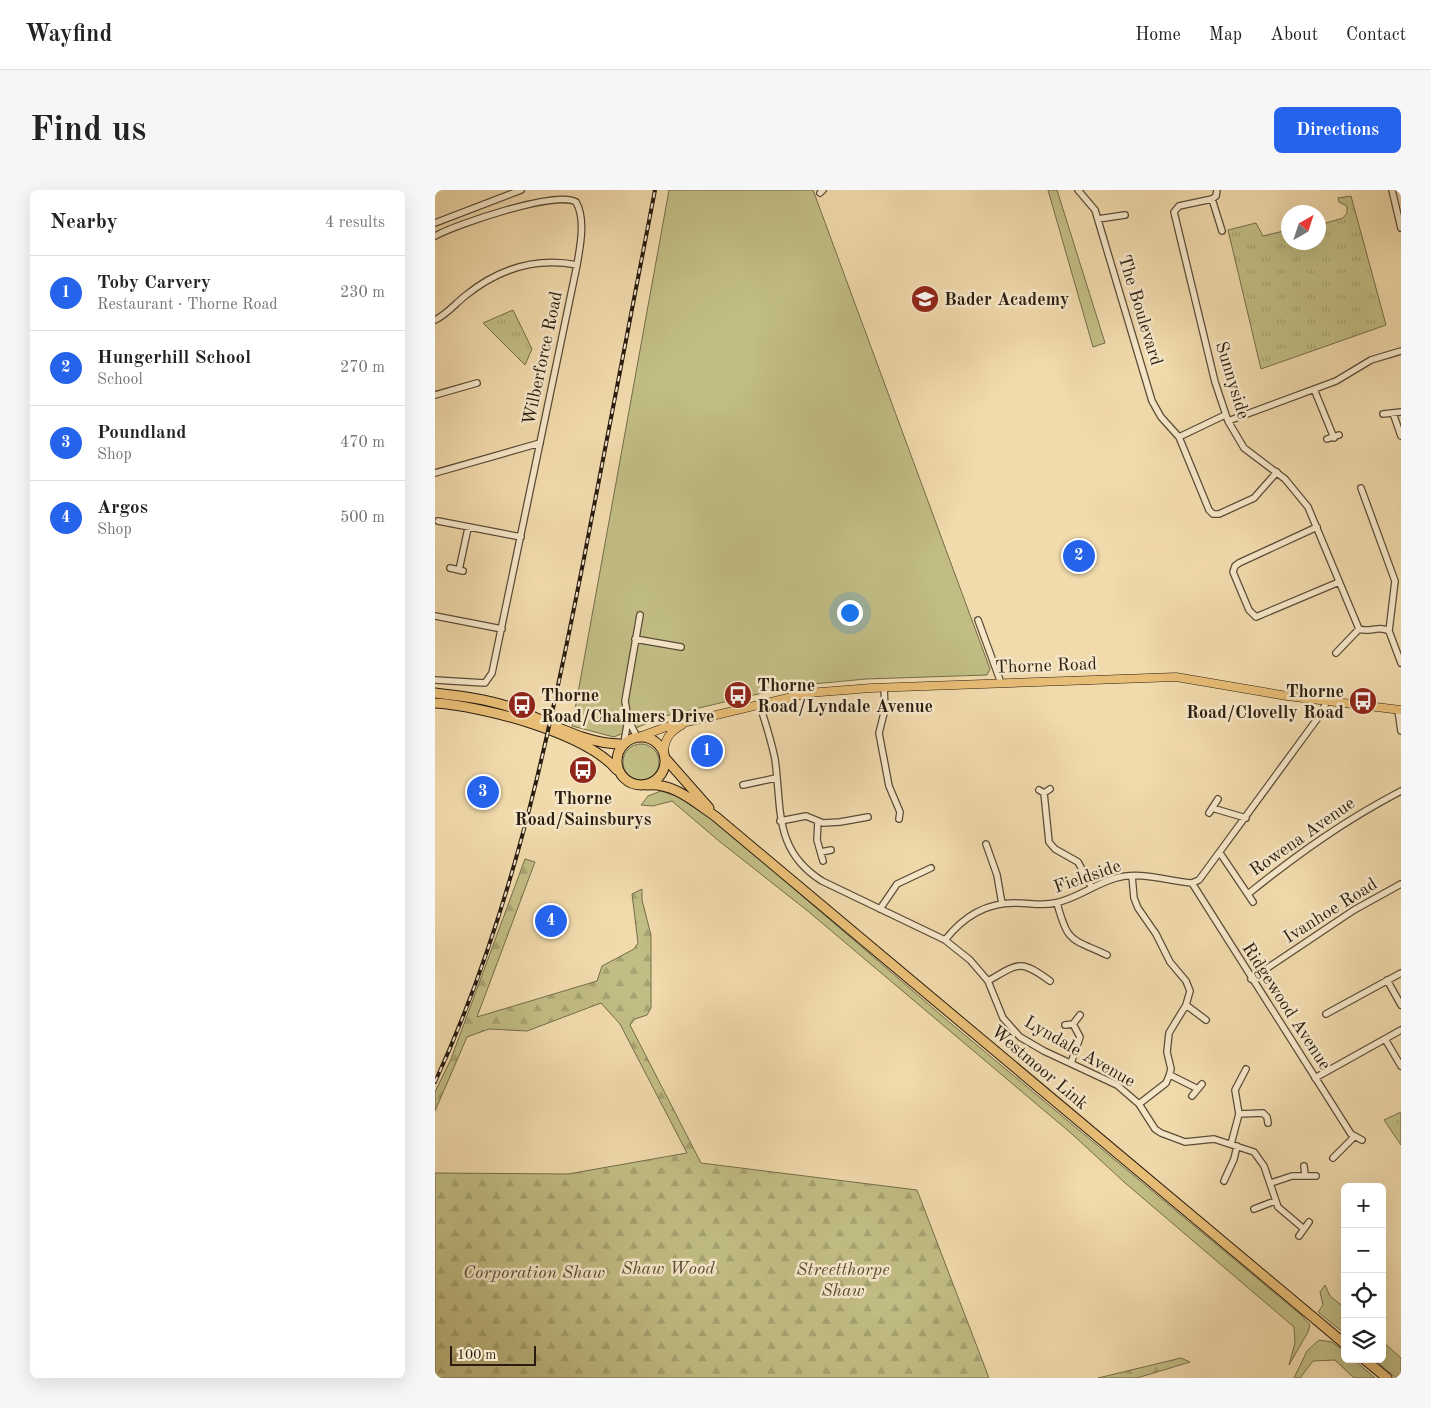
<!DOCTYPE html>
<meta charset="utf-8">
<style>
body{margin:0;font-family:"Old Standard TT",serif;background:#f6f6f6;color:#222}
.controls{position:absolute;right:15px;bottom:15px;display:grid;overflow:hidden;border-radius:8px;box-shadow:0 5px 20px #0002}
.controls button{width:45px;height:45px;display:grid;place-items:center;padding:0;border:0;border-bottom:1px solid #e0e0e0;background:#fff;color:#222;font:25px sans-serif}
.compass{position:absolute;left:846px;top:15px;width:45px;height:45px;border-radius:50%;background:#fff;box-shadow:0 5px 20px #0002;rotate:39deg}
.scale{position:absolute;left:15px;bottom:12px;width:86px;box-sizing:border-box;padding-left:5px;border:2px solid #281d10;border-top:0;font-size:14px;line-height:18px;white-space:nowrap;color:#281d10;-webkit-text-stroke:4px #f6e7c9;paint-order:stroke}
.you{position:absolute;left:414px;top:422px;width:18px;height:18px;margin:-12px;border:4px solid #fff;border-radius:50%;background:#1a73e8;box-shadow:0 0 0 8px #1a73e833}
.badge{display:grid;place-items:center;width:32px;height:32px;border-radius:50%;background:#2563eb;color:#fff;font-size:16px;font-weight:700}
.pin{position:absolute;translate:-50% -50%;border:2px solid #fff;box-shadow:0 1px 5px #0006}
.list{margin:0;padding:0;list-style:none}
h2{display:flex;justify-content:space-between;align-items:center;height:65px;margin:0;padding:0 20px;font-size:21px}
h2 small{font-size:16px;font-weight:400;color:#767676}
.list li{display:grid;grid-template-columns:32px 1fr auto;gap:15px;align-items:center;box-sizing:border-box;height:75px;padding:0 20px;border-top:1px solid #e0e0e0}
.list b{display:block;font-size:19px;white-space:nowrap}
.list p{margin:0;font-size:16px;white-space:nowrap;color:#767676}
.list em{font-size:16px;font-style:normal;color:#767676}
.icon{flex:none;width:28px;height:28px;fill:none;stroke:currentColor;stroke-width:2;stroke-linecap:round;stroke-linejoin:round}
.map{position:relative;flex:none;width:966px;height:1188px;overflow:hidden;border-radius:8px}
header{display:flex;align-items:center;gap:30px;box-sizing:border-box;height:70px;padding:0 25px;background:#fff;border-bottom:1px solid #e0e0e0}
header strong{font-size:24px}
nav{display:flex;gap:28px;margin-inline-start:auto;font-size:18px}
.intro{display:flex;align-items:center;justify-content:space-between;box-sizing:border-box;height:120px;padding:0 30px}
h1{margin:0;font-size:35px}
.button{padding:12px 22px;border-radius:8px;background:#2563eb;color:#fff;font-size:18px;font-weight:700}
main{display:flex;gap:30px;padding:0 30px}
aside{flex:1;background:#fff;border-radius:8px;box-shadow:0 5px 20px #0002}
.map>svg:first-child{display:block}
.green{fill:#c1bd84;stroke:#746d4a}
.forest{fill:url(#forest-firs);stroke:#746d4a}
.park{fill:url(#park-tufts);stroke:#746d4a}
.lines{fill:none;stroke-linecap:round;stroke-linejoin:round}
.minor-casing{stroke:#5a4c37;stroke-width:8}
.major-casing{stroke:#281d10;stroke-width:9}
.highway-casing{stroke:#281d10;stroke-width:11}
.minor{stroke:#f6e7c9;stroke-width:5.5}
.major{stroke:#e8bd76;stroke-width:8}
.highway{stroke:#e8bd76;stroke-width:9}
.rail-casing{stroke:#281d10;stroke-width:4}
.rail{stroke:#f6e7c9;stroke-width:2;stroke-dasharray:5.5;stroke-linecap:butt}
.labels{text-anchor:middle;stroke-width:5;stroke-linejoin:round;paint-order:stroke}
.poi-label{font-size:18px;font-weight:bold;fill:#281d10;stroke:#f6e7c9;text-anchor:start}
.street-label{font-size:18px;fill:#281d10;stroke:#f6e7c9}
.park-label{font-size:18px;font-style:italic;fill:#564d33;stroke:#f6e7c9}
</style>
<header>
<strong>Wayfind</strong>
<nav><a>Home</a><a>Map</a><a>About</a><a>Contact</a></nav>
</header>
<div class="intro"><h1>Find us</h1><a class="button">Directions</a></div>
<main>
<aside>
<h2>Nearby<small>4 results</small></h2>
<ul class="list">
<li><span class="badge">1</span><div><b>Toby Carvery</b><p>Restaurant · Thorne Road</p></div><em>230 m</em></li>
<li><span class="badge">2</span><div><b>Hungerhill School</b><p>School</p></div><em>270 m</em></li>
<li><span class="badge">3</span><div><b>Poundland</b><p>Shop</p></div><em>470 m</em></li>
<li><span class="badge">4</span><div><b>Argos</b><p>Shop</p></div><em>500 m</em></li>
</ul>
</aside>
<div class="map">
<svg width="966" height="1188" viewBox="0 0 966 1188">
<defs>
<pattern id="forest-firs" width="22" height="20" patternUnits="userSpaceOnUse" patternTransform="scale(1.25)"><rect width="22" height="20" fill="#c1bd84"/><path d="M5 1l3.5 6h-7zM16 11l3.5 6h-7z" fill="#a6a271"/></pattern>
<pattern id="park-tufts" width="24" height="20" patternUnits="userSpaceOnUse" patternTransform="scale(1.25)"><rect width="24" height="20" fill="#c1bd84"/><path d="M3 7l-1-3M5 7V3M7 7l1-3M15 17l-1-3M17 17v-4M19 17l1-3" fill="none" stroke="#a6a271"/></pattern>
</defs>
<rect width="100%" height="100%" fill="#f1daac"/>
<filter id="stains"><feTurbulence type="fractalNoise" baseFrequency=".004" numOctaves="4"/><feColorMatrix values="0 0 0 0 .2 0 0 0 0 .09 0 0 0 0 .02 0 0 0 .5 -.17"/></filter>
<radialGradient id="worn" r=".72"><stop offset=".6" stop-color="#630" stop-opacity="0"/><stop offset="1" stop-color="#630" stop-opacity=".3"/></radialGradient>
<path class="green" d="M 234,0 L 378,0 L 555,479 L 552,485 L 431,489 L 357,496 L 230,526 L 179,547 L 137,536 Z
M 613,0 L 622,0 L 670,153 L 658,157 Z
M188 572a18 18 0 1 1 36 0a18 18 0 1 1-36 0Z
M 226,601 L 244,607 L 280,631 L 513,831 L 866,1125 L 875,1135 L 873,1142 L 854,1175 L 860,1153 L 859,1137 L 689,992 L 637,944 L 374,722 L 284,651 L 237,611 L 218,616 L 206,615 L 213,606 Z
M 890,1095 L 895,1106 L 910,1118 L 910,1144 L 883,1122 L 888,1115 L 885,1102 Z
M 884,1150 L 897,1152 L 910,1162 L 910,1169 L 918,1169 L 940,1188 L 919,1188 L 900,1170 L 878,1171 L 865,1188 L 859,1188 L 872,1161 Z
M 947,1151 L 966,1168 L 966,1188 L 961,1188 L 939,1169 L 947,1169 Z"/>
<path class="forest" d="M 90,669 L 100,672 L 42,827 L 162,791 L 167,776 L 199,759 L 203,753 L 197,704 L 207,699 L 207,710 L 216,745 L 216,818 L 212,825 L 200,829 L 195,835 L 266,973 L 482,1000 L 554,1188 L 0,1188 L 0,983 L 133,984 L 252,963 L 185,834 L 166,813 L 92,841 L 54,839 L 32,847 L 0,921 L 0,902 L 16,869 Z
M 746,1168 L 755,1172 L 702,1188 L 663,1188 Z"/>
<path class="park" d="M 916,6 L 951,135 L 826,179 L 793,40 L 821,33 L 828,46 L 853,40 L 854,52 L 884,52 L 884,35 L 908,28 L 912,23 L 912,16 L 904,12 L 903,8 Z
M 78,120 L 97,159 L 90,175 L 48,133 Z
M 966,922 L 966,955 L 949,930 Z"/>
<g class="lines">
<defs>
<path id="minor" d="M 643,0 L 660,20 L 717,211 L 726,227 L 744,247 L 790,225
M 782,0 L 781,6 L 777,9 L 744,16 L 739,22 L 780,192 L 793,231 L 809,258 L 850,289 L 873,317 L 924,439 C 934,443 944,435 954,441
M 957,0 L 966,38
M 385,3 L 388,0
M 777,9 L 787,41
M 663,29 L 690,25
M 0,33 L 86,0
M 0,46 C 22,34 122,0 141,12 C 151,29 145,57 142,75 L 57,483 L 50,493 L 0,490
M 0,130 C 12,124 20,114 30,106 C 63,79 100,67 142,75
M 879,199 L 899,248
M 0,205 L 42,193
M 958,223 L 966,246
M 948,224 L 966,222
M 793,231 L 901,191 L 936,170 L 966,161
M 744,247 L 774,320 L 778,324 L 784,324 L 819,308 L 842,282
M 892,249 L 904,245
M 0,283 L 105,253
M 926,298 L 960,391 L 954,441 L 966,473
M 3,331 L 86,347
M 882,337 L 804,373 L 800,376 L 798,382 L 814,420 L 821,427 L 904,392
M 15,378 L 28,381
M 24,380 L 33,338
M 0,426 L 67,439
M 543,430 L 566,493
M 200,449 L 246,457
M 901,463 L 924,439
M 449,497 L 450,519 L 444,543 L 454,596 L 465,622 L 464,629
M 324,513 C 330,531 336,550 340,569 C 347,618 338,660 387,691 L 510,750 L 535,770 L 553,791 L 568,828 L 585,847 L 609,861 L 682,895 L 704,914 L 720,939 L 726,943 L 750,952 L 779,949 L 819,962 L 829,976 L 843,1017 L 869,1039
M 963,520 L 966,541
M 202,547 L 193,529 L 190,511 L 205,425
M 189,553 L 193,529
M 308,595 L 341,588
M 604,600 L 609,603 L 615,599
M 609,603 L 614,652 L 620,659 L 643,672 L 657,698
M 777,618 L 811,628
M 774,623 L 783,609
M 345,631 L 371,626 L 388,633 L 405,632 L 433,627
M 383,631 L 382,650 L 388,671
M 551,654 L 562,685 L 567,714
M 386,662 L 396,660
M 785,663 L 818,712
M 697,686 L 699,708 L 703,718 L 721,744 L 735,772 L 751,791 L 755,801 L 751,815 L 734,843 L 732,862 L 736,879 L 734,886 L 731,893 L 704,914
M 757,693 L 916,944 L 927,950
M 757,693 L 764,690 L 885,525 L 892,511
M 813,704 C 864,663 909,631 966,601
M 622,713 C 633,754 636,748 672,765
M 445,719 L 462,694 L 496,678
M 510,750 C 528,727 551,712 582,713 C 595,713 607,716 620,713 C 642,709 659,694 681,688 C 704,681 733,691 757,693
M 816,789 L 919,720 L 966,694
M 952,790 L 966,815
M 553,791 C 584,773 585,769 615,791
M 751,815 L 771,830
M 891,824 L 966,783
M 630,835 L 638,834 L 645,825
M 950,849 L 966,876
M 636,873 L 645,847 L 638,834
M 735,885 L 763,899
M 880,888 L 966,840
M 757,906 L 767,894
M 804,924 L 828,923 L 832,927 L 833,933
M 796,954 L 804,924 L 800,900 L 811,879
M 898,968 L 919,947
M 869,976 L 870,985
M 789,991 L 799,969 L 802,956
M 836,993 L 857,986 L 881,986
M 819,1019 L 840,1011
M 864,1046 L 874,1032"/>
<path id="major" d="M 204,547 L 231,537 L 373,503 L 436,498 L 741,487 L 852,506 L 966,520
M 229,564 C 229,550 234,542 247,535"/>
<path id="highway" d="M 0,503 C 26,506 51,509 75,517 C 111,530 149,555 188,554
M 0,513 C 48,516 151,543 182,580
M182 571a24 24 0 1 1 48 0a24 24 0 1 1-48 0Z
M 230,568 L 274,618
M 212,595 C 239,593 258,611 280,626 L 910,1154
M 929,1169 L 952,1188"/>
</defs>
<use href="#minor" class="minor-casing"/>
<use href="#major" class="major-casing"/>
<use href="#highway" class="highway-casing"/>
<use href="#minor" class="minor"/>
<use href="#major" class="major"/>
<use href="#highway" class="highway"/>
<defs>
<path id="rail" d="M 0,892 C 77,725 114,547 149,368 C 173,245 196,123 220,0"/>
</defs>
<use href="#rail" class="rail-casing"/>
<use href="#rail" class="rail"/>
</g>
<defs>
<symbol id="school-disc" viewBox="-11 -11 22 22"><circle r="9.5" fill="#8f2418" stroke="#f6e7c9"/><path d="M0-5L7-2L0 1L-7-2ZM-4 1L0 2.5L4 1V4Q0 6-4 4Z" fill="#fff"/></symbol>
<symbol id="bus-disc" viewBox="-11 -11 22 22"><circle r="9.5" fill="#8f2418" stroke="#f6e7c9"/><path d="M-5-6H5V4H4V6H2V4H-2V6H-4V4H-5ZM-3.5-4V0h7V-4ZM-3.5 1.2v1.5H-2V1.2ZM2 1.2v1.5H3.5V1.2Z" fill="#fff"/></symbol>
</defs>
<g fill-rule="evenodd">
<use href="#school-disc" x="474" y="93" width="32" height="32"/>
<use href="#bus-disc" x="287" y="489" width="32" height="32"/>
<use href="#bus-disc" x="912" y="495" width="32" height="32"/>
<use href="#bus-disc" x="71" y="499" width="32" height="32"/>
<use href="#bus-disc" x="132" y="564" width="32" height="32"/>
</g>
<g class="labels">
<g class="poi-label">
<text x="509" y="115">Bader Academy</text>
<text x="322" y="501">Thorne<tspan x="322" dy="21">Road/Lyndale Avenue</tspan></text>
<text x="909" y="507" text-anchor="end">Thorne<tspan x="909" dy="21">Road/Clovelly Road</tspan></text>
<text x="106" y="511">Thorne<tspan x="106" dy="21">Road/Chalmers Drive</tspan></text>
<text x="148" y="614" text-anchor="middle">Thorne<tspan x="148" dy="21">Road/Sainsburys</tspan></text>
</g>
<g class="street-label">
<text transform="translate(706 120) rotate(73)" y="6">The Boulevard</text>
<text transform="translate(107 168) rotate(-78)" y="6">Wilberforce Road</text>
<text transform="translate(798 190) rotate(73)" y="6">Sunnyside</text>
<text transform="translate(611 475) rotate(-2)" y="6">Thorne Road</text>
<text transform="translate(867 646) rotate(-35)" y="6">Rowena Avenue</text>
<text transform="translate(652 686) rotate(-19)" y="6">Fieldside</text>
<text transform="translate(895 720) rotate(-32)" y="6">Ivanhoe Road</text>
<text transform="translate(852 816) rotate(57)" y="6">Ridgewood Avenue</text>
<text transform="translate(645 861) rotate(30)" y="6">Lyndale Avenue</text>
<text transform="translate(605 877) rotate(40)" y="6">Westmoor Link</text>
</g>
<g class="park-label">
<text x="233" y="1084">Shaw Wood</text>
<text x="408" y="1085">Streetthorpe<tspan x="408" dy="21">Shaw</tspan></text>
<text x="99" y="1088">Corporation Shaw</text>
</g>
</g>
<rect width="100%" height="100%" filter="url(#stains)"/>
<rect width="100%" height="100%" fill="url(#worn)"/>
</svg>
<div class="controls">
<button>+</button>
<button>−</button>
<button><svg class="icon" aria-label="locate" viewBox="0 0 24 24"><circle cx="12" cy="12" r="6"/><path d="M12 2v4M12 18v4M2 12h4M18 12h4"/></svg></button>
<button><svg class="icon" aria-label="layers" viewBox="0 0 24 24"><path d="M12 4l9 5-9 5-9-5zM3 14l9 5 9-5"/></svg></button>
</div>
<svg class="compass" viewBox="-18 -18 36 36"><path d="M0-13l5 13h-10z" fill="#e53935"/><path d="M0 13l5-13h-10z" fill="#767676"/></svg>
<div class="scale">100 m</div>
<div class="you"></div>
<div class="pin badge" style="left:272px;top:561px">1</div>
<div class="pin badge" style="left:644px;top:366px">2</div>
<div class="pin badge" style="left:48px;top:602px">3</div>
<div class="pin badge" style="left:116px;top:731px">4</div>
</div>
</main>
